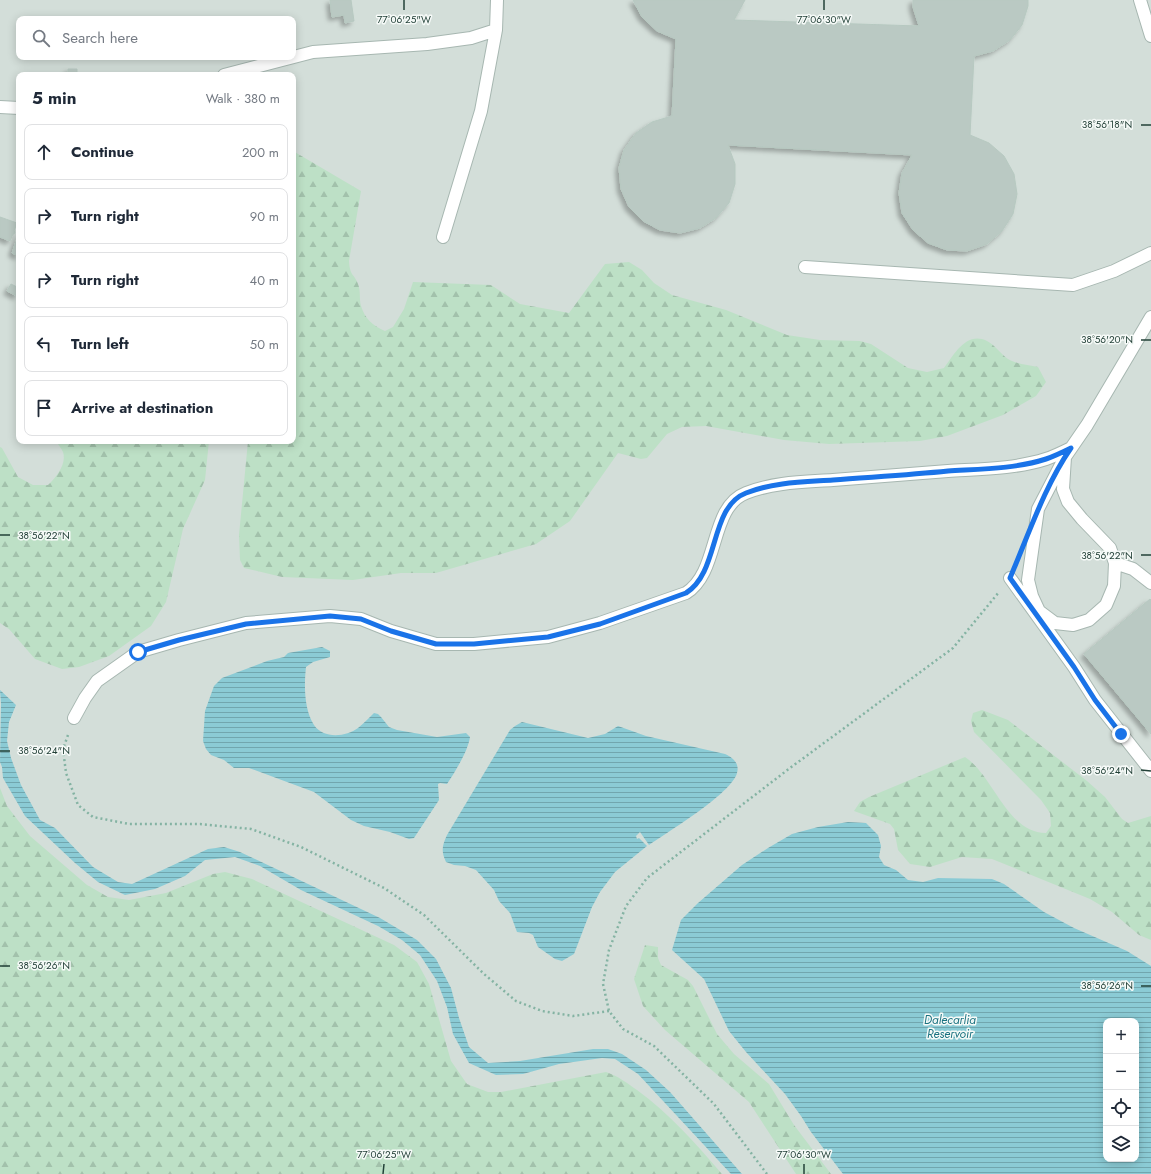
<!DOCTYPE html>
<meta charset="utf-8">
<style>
body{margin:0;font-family:Jost,sans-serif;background:#f6f6f7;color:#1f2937}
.controls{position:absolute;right:12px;bottom:12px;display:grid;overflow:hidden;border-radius:8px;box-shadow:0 2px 10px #0003}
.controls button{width:36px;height:36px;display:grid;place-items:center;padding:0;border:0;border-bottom:1px solid #e0e1e3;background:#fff;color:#1f2937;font:20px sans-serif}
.stop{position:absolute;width:12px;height:12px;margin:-9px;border:3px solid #1a73e8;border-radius:50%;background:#fff}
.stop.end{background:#1a73e8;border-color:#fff;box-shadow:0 1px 4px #0008}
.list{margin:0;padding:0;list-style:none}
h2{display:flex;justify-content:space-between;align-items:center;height:52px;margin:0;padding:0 16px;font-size:17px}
h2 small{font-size:13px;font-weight:400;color:#747a83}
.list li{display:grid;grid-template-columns:26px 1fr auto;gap:12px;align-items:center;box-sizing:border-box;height:56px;margin:0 8px 8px;padding:0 8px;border:1px solid #e0e1e3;border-radius:8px}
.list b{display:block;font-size:15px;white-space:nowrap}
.list em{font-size:13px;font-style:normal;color:#747a83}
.icon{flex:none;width:22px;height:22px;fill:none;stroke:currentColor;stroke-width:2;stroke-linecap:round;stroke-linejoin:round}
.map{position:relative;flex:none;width:1151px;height:1174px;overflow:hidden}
.search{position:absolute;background:#fff;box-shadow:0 2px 10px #0003;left:16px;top:16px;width:280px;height:44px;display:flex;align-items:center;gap:10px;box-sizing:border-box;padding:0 14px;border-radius:8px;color:#747a83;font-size:15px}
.panel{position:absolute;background:#fff;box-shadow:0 2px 10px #0003;left:16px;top:72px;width:280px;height:372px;border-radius:8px}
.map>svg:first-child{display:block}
.built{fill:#d3ded9;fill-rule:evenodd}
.forest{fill:url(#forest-firs)}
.water{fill:url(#water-rules);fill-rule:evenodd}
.building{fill:#bac9c3;stroke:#b7c9c1;filter:url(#shadow)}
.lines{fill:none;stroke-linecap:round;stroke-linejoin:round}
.lane-casing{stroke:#a7b7b1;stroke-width:14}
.path{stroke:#84b3a3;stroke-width:2.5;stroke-dasharray:2 3;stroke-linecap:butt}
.lane{stroke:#fff;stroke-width:12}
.route{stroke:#1a73e8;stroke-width:5}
.ticks{fill:none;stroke:#234138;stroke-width:1.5}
.labels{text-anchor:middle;stroke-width:3;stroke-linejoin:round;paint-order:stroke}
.water-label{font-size:12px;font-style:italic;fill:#1a7280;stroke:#f6faf8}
.ticks-label{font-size:10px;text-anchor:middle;fill:#234138;stroke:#f6faf8;stroke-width:3;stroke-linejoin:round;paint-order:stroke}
</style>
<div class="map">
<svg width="1151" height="1174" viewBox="0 0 1151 1174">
<defs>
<pattern id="forest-firs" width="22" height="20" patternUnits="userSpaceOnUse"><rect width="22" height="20" fill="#bde0c6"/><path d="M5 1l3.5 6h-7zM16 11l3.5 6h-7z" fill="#a2c1ab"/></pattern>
<pattern id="water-rules" width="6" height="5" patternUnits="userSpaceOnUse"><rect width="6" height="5" fill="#8bcbd5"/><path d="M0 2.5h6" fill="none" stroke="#71a6ae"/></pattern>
<filter id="shadow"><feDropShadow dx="-3.5" dy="3.5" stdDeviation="2" flood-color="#0004"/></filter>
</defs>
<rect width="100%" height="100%" fill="#e5eeea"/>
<path class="built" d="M 0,0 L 1151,0 L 1151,1174 L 0,1174 ZM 19,19 L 293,19 L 293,57 L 19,57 ZM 19,75 L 293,75 L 293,441 L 19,441 ZM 1106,1021 L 1136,1021 L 1136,1159 L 1106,1159 Z"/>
<path class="forest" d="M 293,151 L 361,191 L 349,261 C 350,277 354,273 358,284 C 361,291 359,299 361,306 C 365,319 373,326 385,331 L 393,327 L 404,309 L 413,282 L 491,285 L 520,304 L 569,313 L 605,264 L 629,262 L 642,270 L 654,283 L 672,295 L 726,310 L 787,335 L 820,340 L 860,341 L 871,344 L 908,368 L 927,372 L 944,368 C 954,355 966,331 987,341 C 995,345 1001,354 1008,359 C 1016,364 1029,365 1038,367 L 1046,382 L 1036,396 L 1003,415 L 947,436 L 920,441 L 829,444 L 784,440 L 706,426 L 682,427 L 667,434 L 647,458 L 641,459 L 618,453 L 570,521 L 536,544 L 436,573 L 401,573 L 353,580 L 282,577 L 244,568 L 240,560 L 239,535 L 248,441 L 293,441 Z
M 56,441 L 209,441 L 205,480 L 183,529 L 166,602 L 151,626 L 109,656 L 79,667 L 62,669 L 35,659 L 9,629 L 0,623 L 0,447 L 2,448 L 18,477 L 33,485 L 48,485 C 56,478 67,464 63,452 C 61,448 58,444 56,441 Z
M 982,710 L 1008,720 L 1087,781 L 1105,797 L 1122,819 L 1128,823 L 1151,816 L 1151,940 L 1139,935 L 1112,912 L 1090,899 L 992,859 L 962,857 L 930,867 L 910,864 L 898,850 L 894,829 L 890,824 L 854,811 L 860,802 L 869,797 L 965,757 C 994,776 1006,832 1046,833 L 1051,826 L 1050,813 L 1041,800 L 974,732 L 971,721 L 973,713 Z
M 0,788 L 7,806 L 30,836 L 87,885 L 108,897 L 129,900 L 166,893 L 213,874 L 225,872 L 252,879 L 394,945 L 417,962 L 429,984 L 451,1061 L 467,1084 L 488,1092 L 501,1092 L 606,1072 C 618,1076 627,1083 637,1090 C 670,1114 696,1144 722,1174 L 0,1174 Z
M 645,945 L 658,947 L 658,958 L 661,965 L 688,980 L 693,986 L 717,1034 L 734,1054 L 769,1084 L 794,1125 L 831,1174 L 796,1174 L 749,1102 L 665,1030 L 643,1006 L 634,979 Z"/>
<path class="water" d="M 322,647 L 330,651 L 330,657 L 313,662 L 306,667 C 304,686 304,709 314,725 C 323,739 346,737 358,728 C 364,723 369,718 374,713 L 378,714 L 381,717 L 389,727 L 397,730 L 437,737 L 466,733 L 470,737 C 468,751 455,772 447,784 L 440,783 L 438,784 L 439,800 L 414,838 L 409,839 L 390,832 L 364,826 L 351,820 L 314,792 L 249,768 L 234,768 L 224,760 L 211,755 L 206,749 L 203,741 L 205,711 L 214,686 L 222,678 L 267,661 L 284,657 L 288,653 Z
M 0,690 L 16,705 L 9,722 L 7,741 L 11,758 L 21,785 L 40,820 L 55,828 L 93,867 L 118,882 L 132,884 L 208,849 L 224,847 L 240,852 L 380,918 L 417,940 L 436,959 L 451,988 L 459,1018 L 469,1047 L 488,1063 L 520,1061 L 593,1049 L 608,1049 L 622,1054 L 646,1070 L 670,1092 L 742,1174 L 731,1174 L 638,1074 L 615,1059 L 602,1058 L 559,1064 L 523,1074 L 496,1075 L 469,1063 L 453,1034 L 447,1007 L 437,981 L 420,955 L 402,940 L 378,926 L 301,890 L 260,866 L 235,857 L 205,860 L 185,876 L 155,889 L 125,895 L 98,882 L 75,863 L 25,816 L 3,778 L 2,767 L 0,762 L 1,704 Z
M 522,722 L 588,738 L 605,734 L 618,726 L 646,736 L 725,754 C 732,757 740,763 737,773 C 732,793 668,832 649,845 L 640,832 L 636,836 L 637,839 L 639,838 L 647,846 L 615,872 L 600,892 L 592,907 L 574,954 L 562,961 L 555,959 L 538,947 L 533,935 L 529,933 L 517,932 L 510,913 L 499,901 L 494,890 L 476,870 L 465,866 L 454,865 L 446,862 C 441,851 442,846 447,835 L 510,730 L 515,726 Z
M 848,822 L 866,823 L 878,835 L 881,846 L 879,857 L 884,865 L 896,870 L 908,880 L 923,882 L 938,878 L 992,879 L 1004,884 L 1044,912 L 1074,928 L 1127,951 L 1151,966 L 1151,1174 L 843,1174 L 811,1132 L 801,1116 L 785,1094 L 746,1052 L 729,1031 L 704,979 L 672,950 L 681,920 L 698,903 L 742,865 L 768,848 L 792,834 L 818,827 ZM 1106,1021 L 1136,1021 L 1136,1159 L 1106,1159 Z"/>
<path class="building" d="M 330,0 L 351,0 L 354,21 L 345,23 L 344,15 L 332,17 Z
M 633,0 L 745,0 L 734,20 L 919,26 L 913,7 L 913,0 L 1028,0 L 1028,6 L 1022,25 L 1010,40 L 993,51 L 974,56 L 970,135 L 989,143 L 1004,156 L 1014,174 L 1017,194 L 1013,214 L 1002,231 L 987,244 L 967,251 L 947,250 L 928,243 L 913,230 L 902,213 L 899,193 L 902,173 L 912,155 L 728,145 L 735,164 L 735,184 L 729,203 L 716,218 L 700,228 L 680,233 L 660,230 L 643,221 L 629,207 L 621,189 L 619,168 L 624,150 L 636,133 L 652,122 L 672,116 L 676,39 L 657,31 L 642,17 Z
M 68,69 L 77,69 L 77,75 L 68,75 Z
M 0,217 L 17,223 L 14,231 L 15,232 L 14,234 L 13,234 L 10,241 L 0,237 Z
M 19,233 L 19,256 L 12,253 Z
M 11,284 L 19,288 L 17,296 L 7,291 Z
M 1150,599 L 1151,600 L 1151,734 L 1084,654 Z"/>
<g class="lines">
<defs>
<path id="lane" d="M 1140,0 L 1151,36
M 224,75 L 313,52 L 427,44 L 471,38 L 496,30 L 497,0
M 0,107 L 19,108
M 443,237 L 481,111 L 496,30
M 805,267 L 1073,285 L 1114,271 L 1151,253
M 1065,457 L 1063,489 L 1068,502 L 1082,519 L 1110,548 L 1115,563 L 1114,586 L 1106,605 L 1089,620 L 1073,625 L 1055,623 L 1039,611 L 1032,596 L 1028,580 L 1038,509 L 1065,457 L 1087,425 L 1151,317
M 1115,563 L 1133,569 L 1151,583
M 1010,578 L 1074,667 L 1095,700 L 1151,771
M 74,718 L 85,698 L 97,681 L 138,652 L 179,640 L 246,623 L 330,616 L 361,619 L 391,631 L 436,644 L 474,644 L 548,637 L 600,623 L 686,593 C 720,572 709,507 746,493 C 774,482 804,482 833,480 C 871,477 909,474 948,471 C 980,469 1015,469 1046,459 C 1055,456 1063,452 1071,448"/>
</defs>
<use href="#lane" class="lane-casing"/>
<path class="path" d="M 68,735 L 63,749 L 66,773 L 78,805 L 93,817 L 129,824 L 200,824 L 251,829 L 301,847 L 384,888 L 424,915 L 484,974 L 516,1001 L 542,1011 L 573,1016 L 609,1011
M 767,1174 L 714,1104 L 654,1046 L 623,1029 L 609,1011 L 603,984 L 609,950 L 626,906 L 647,878 L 790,768 L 953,648 L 999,592"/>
<use href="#lane" class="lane"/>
</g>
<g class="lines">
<path class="route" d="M 138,652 L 179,640 L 246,624 L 330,616 L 361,619 L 391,631 L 436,644 L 474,644 L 548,637 L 600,624 L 686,593 C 720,572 709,507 746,493 C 774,482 804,482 833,480 C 871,477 909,475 948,471 C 980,469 1015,469 1046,459 C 1055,456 1063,452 1071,448 C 1045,485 1028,536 1010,578 L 1074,667 L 1095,700 L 1121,734"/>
</g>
<path class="ticks" d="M 404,10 L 404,0M 824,10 L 824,0M 1141,125 L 1151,125M 1141,340 L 1151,340M 0,535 L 10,535M 1141,555 L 1151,555M 0,751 L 10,751M 1141,770 L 1151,771M 0,966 L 10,966M 1141,986 L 1151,986M 383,1174 L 384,1164M 804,1174 L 804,1164"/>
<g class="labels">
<g class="water-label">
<text x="950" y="1024">Dalecarlia<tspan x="950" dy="14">Reservoir</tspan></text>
</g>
</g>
<g class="ticks-label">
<text x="404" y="23">77°06'25"W</text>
<text x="824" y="23">77°06'30"W</text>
<text x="1107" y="128">38°56'18"N</text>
<text x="1107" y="343">38°56'20"N</text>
<text x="44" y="539">38°56'22"N</text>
<text x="1107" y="559">38°56'22"N</text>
<text x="44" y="754">38°56'24"N</text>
<text x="1107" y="774">38°56'24"N</text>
<text x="44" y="969">38°56'26"N</text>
<text x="1107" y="989">38°56'26"N</text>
<text x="384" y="1158">77°06'25"W</text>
<text x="804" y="1158">77°06'30"W</text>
</g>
</svg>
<div class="controls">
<button>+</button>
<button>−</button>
<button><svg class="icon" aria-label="locate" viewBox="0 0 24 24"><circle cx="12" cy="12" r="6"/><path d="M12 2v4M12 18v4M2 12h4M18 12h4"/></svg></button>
<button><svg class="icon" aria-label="layers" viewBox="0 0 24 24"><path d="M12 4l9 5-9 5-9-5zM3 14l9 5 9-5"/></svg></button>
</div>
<div class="stop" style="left:138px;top:652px"></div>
<div class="stop end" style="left:1121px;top:734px"></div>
<div class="search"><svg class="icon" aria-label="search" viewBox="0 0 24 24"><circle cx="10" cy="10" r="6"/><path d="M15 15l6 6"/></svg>Search here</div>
<section class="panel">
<h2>5 min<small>Walk · 380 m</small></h2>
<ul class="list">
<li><svg class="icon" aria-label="ahead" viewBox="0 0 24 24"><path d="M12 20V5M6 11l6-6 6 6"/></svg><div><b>Continue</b></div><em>200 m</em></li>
<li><svg class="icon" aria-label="right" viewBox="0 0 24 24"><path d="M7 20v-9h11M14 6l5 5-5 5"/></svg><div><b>Turn right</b></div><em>90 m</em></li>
<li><svg class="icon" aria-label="right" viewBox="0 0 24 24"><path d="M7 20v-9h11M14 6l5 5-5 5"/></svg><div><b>Turn right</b></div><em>40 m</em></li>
<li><svg class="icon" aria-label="left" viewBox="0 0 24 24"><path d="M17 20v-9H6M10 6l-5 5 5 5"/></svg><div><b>Turn left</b></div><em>50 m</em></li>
<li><svg class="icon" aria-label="arrive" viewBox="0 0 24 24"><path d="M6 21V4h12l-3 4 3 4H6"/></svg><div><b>Arrive at destination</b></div></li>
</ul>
</section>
</div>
